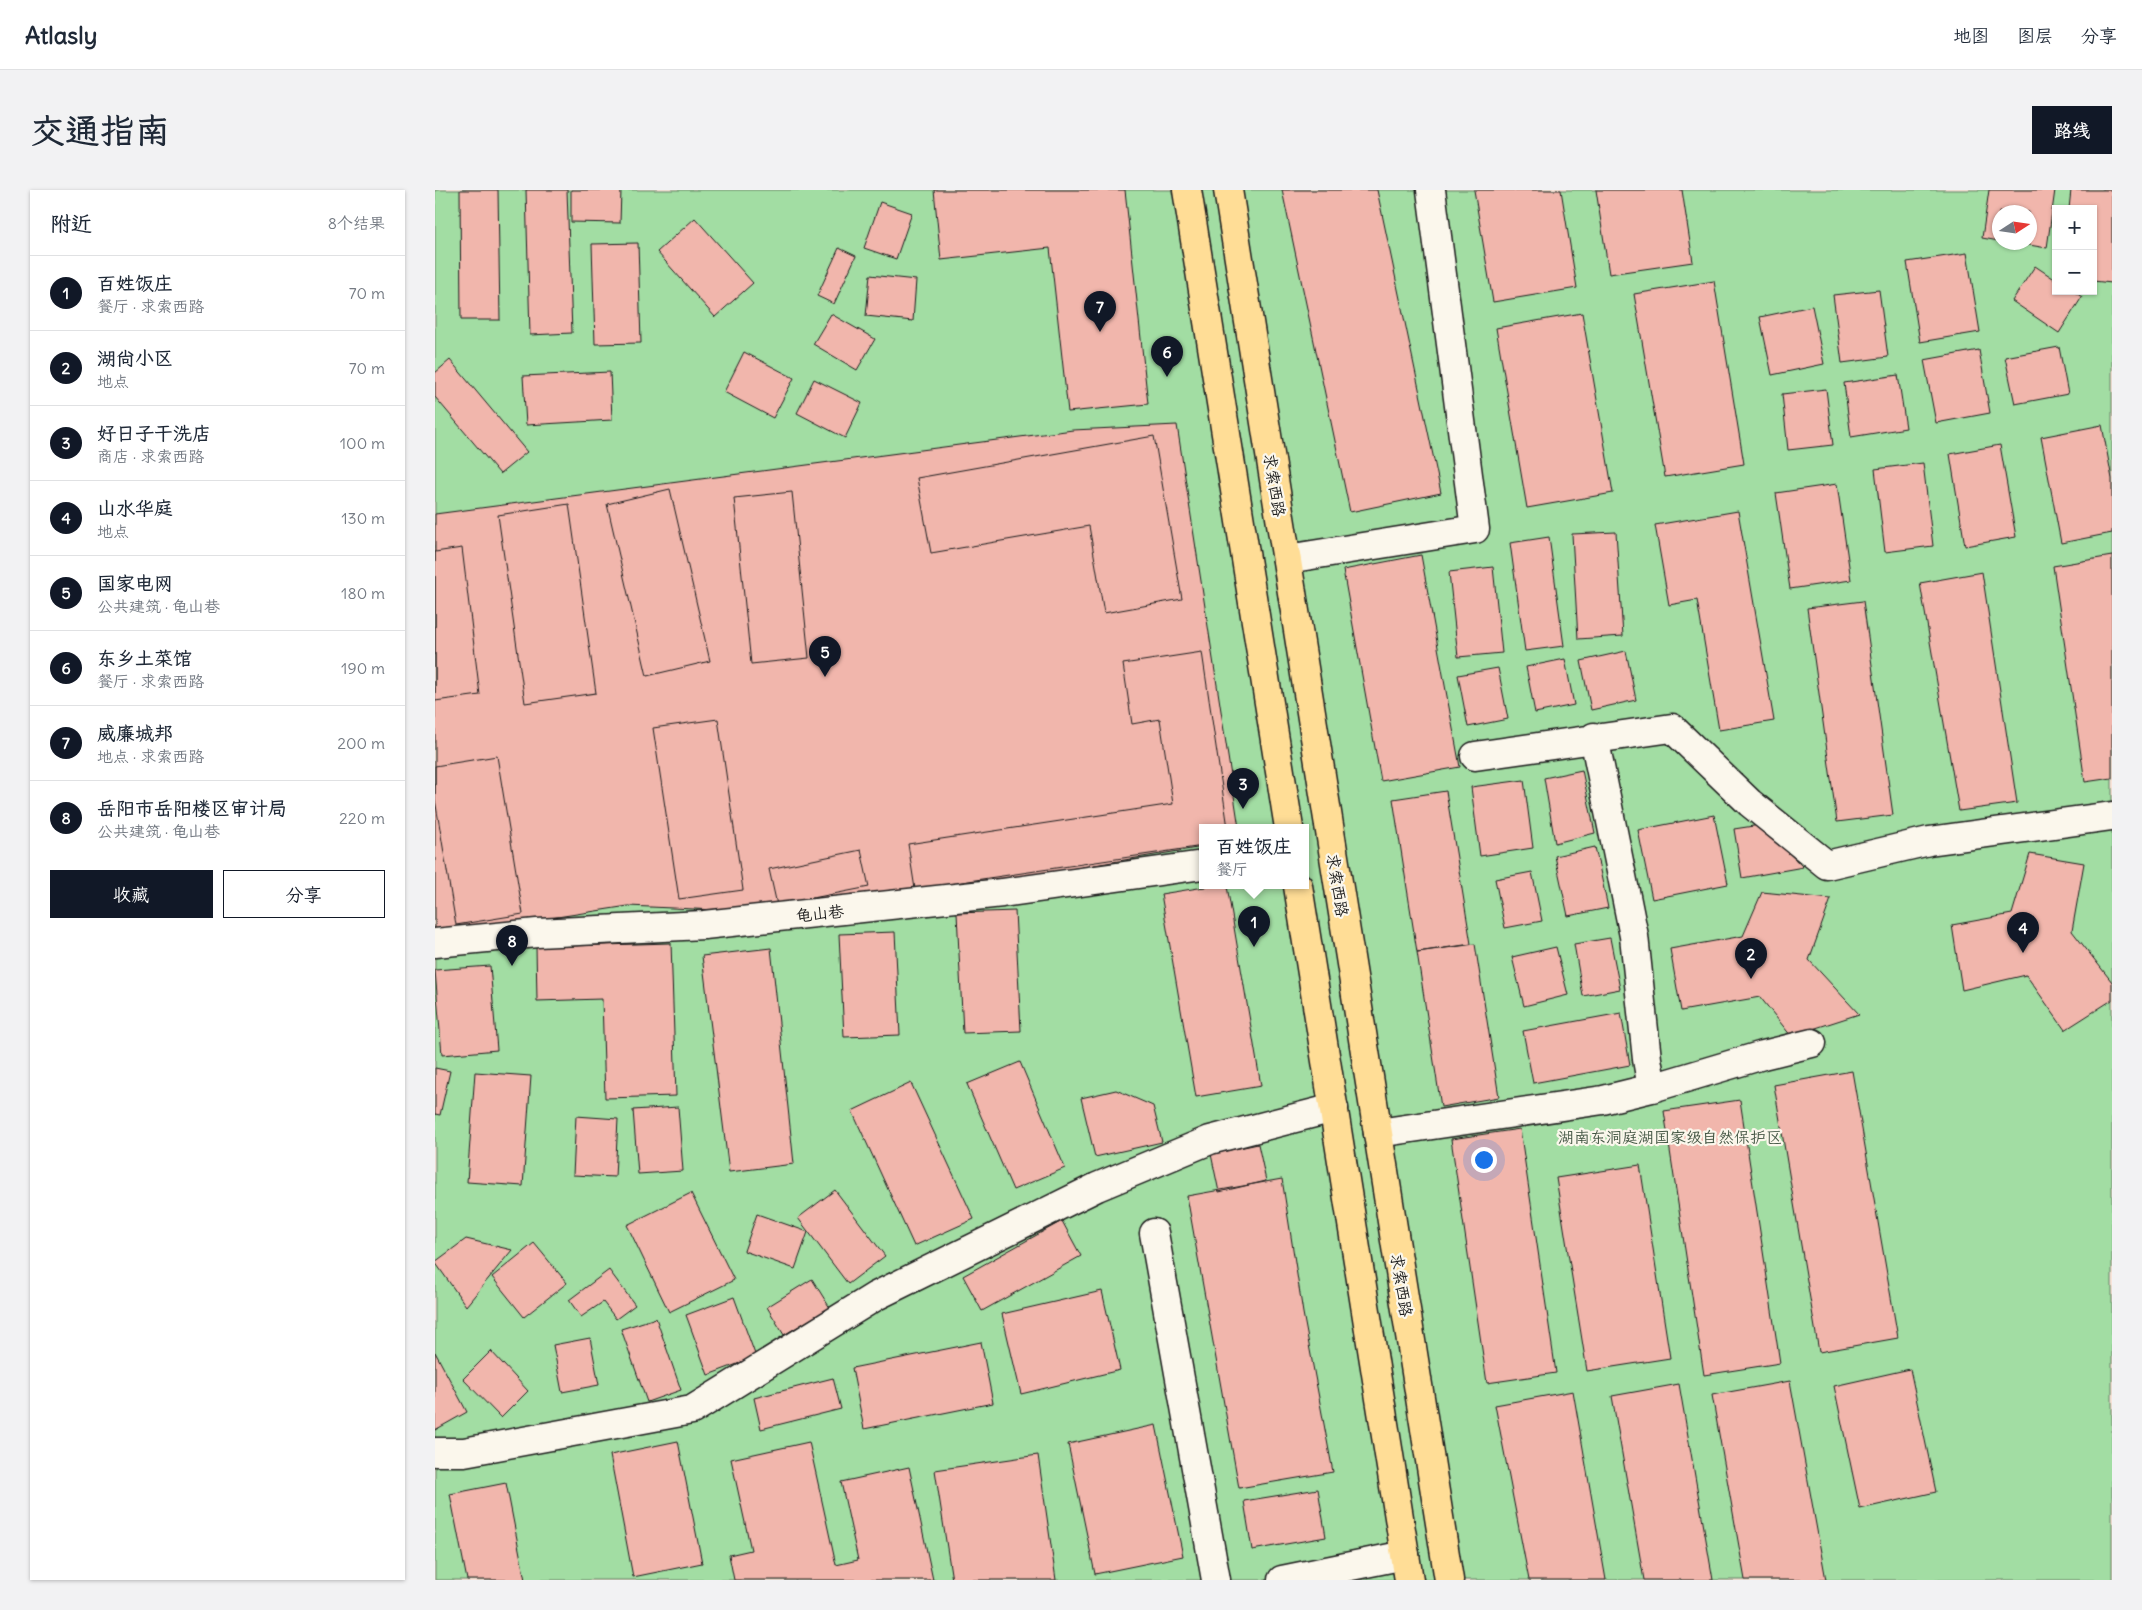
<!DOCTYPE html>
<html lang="zh">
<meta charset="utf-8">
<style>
body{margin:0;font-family:Delius,"LXGW WenKai TC",sans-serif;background:#f2f2f3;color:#1f2937}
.controls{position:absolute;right:15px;top:15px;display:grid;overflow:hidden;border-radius:0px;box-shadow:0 1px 4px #0004}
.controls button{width:45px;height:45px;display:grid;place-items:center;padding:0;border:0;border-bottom:1px solid #e0e1e3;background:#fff;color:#1f2937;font:25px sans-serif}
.compass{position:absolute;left:1557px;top:15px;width:45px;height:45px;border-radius:50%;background:#fff;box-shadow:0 1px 4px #0004;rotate:78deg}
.you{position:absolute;left:1048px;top:969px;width:18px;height:18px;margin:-12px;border:4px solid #fff;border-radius:50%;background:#1a73e8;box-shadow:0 0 0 8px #1a73e833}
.badge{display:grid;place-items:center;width:32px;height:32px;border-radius:50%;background:#111827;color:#fff;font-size:16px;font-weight:700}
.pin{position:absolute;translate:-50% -41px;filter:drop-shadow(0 1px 2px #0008)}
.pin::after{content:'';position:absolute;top:26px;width:18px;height:15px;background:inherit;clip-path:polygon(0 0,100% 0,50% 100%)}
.popup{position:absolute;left:764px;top:634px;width:110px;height:65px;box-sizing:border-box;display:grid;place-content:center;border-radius:0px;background:#fff;filter:drop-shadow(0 1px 4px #0005);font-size:16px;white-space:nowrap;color:#747a83}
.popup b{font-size:19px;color:#1f2937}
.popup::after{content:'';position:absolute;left:50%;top:100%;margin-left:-10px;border:10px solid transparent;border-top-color:#fff}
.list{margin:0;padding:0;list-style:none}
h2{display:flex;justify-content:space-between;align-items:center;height:65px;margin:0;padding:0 20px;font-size:21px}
h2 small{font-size:16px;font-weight:400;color:#747a83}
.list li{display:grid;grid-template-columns:32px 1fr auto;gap:15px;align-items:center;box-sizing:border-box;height:75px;padding:0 20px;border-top:1px solid #e0e1e3}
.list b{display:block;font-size:19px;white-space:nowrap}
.list p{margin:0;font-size:16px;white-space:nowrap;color:#747a83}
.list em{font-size:16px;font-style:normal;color:#747a83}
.actions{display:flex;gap:10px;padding:15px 20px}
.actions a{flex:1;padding:11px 0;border:1px solid #111827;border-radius:0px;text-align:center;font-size:18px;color:#111827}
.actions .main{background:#111827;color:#fff}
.map{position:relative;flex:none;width:1677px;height:1390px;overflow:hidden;border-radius:0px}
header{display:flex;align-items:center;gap:30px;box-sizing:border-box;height:70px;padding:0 25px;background:#fff;border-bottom:1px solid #e0e1e3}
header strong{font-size:24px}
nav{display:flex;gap:28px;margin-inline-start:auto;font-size:18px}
.intro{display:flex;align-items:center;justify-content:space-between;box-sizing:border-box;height:120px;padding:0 30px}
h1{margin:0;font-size:35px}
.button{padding:12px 22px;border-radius:0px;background:#111827;color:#fff;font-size:18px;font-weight:700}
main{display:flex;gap:30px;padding:0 30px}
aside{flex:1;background:#fff;border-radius:0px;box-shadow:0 1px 4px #0004}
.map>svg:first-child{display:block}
.green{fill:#a2dda3;stroke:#5f7c60;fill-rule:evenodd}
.building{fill:#f1b6ac;stroke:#1c1c1c}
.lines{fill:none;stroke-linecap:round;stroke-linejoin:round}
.street-casing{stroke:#1c1c1c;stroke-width:31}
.primary-casing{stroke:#1c1c1c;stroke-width:31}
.street{stroke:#fbf7ec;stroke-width:28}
.primary{stroke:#ffdd96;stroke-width:28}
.labels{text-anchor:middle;stroke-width:4.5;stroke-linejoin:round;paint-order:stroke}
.street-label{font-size:16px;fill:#1c1c1c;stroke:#fbf7ec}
.park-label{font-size:16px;fill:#445644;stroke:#fbf7ec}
</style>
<header>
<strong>Atlasly</strong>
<nav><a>地图</a><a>图层</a><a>分享</a></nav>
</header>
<div class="intro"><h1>交通指南</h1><a class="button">路线</a></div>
<main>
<aside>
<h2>附近<small>8个结果</small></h2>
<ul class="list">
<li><span class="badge">1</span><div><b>百姓饭庄</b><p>餐厅 · 求索西路</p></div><em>70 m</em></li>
<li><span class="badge">2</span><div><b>湖尚小区</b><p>地点</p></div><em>70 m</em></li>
<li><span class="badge">3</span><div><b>好日子干洗店</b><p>商店 · 求索西路</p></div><em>100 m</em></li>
<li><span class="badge">4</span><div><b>山水华庭</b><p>地点</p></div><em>130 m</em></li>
<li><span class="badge">5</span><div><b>国家电网</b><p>公共建筑 · 龟山巷</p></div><em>180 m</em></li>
<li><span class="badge">6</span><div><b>东乡土菜馆</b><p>餐厅 · 求索西路</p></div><em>190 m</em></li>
<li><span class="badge">7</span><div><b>威廉城邦</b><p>地点 · 求索西路</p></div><em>200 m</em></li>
<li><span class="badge">8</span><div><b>岳阳市岳阳楼区审计局</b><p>公共建筑 · 龟山巷</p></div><em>220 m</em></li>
</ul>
<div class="actions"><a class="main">收藏</a><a>分享</a></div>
</aside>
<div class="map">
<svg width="1677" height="1390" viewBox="0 0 1677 1390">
<rect width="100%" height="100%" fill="#f8e4d9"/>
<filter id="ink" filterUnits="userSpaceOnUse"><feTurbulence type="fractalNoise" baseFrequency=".02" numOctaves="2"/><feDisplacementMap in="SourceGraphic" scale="10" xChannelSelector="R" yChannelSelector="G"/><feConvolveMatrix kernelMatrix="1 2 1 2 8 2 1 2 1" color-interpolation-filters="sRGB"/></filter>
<g filter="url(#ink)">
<path class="green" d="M 0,0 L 1677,0 L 1677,1390 L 0,1390 ZM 1621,19 L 1658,19 L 1658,101 L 1621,101 ZM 1564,22 L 1594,22 L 1594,52 L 1564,52 ZM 768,638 L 870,638 L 870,696 L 768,696 Z"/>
<path class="building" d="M 25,0 L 63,0 L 65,130 L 26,130 Z
M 91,0 L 132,0 L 137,143 L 95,145 Z
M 136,0 L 186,0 L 185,33 L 136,32 Z
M 499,0 L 690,0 L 713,214 L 633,222 L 615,58 L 506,70 Z
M 847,0 L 942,0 L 1006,303 L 915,322 Z
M 1039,0 L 1126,0 L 1142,98 L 1058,112 Z
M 1161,0 L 1247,0 L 1258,72 L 1174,84 Z
M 1554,0 L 1620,0 L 1612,58 L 1576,52 L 1594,52 L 1594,22 L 1564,22 L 1564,51 L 1547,48 Z
M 1636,0 L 1677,0 L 1677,93 L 1658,91 L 1658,19 L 1634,19 Z
M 445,12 L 477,23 L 461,69 L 429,58 Z
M 260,28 L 318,93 L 280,127 L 222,62 Z
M 203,53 L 206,153 L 160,154 L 157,54 Z
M 404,58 L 421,66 L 399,114 L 382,106 Z
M 1532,63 L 1545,142 L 1485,152 L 1472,72 Z
M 1600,76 L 1621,90 L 1621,101 L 1638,101 L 1647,107 L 1624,143 L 1577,111 Z
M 435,85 L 481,90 L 478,131 L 431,126 Z
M 1279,91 L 1309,274 L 1230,287 L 1199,104 Z
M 1444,100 L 1453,167 L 1407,173 L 1398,105 Z
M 1377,116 L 1389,174 L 1337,185 L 1325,127 Z
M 1147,123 L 1178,303 L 1092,318 L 1061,138 Z
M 396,124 L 440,149 L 422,180 L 378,154 Z
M 1624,157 L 1633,204 L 1580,214 L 1570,167 Z
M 1544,160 L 1555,223 L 1501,233 L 1489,170 Z
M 309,162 L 359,188 L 338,228 L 289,202 Z
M 15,170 L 92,262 L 65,284 L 0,207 L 0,183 Z
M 175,182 L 177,230 L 91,235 L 88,186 Z
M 1463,185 L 1471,238 L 1416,247 L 1409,193 Z
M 379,189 L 427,213 L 410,248 L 362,223 Z
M 1391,199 L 1398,255 L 1353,260 L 1347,204 Z
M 742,235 L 804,638 L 768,638 L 768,657 L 454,709 L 304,721 L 193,716 L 0,746 L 0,324 L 638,240 Z
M 1667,235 L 1677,289 L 1677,343 L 1626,353 L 1606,247 Z
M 719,246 L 747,409 L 669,423 L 654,336 L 496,363 L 482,288 Z
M 1565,255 L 1581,347 L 1530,356 L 1515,264 Z
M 1488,273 L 1498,356 L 1450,362 L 1440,279 Z
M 1402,294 L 1416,390 L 1355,399 L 1341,303 Z
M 235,299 L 275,471 L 212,486 L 172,314 Z
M 357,302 L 374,468 L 316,474 L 299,308 Z
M 134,314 L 161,503 L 90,513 L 63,325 Z
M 1303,321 L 1339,531 L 1284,540 L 1262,410 L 1234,415 L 1220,335 Z
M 1181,342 L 1188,446 L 1143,449 L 1137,344 Z
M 1114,347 L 1129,456 L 1090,461 L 1075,353 Z
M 27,358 L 45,505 L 0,511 L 0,362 Z
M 986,365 L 1025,577 L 946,591 L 908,380 Z
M 1677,366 L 1677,588 L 1650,592 L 1618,376 Z
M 1058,377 L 1067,463 L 1023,467 L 1014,382 Z
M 1547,382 L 1582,613 L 1524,621 L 1485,393 Z
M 1428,411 L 1458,625 L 1402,632 L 1372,418 Z
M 1191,461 L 1201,510 L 1156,520 L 1146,471 Z
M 767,462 L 793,638 L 768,638 L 768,656 L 480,699 L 473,654 L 738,614 L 725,529 L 697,534 L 688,474 Z
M 1130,469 L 1139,515 L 1100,523 L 1091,477 Z
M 1063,478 L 1073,529 L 1033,537 L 1023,485 Z
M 283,529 L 308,700 L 244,709 L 218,538 Z
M 62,566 L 88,724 L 21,735 L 0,609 L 0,576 Z
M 1147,580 L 1160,643 L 1120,653 L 1109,588 Z
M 1089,590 L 1098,658 L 1045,666 L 1036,597 Z
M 1011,601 L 1036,754 L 982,762 L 958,609 Z
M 1279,625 L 1293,694 L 1217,709 L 1203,640 Z
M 1325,635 L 1368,677 L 1307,688 L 1299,639 Z
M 1160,657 L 1173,718 L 1133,726 L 1120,666 Z
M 426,660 L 434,697 L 342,715 L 334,679 Z
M 1595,664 L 1649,673 L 1637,741 L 1677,792 L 1677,810 L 1630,840 L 1591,785 L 1527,800 L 1517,735 L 1577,724 Z
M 1097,682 L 1107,731 L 1070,738 L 1060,689 Z
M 776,696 L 792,696 L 826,896 L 761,907 L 726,704 Z
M 1327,702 L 1396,709 L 1374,770 L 1424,824 L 1356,846 L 1325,807 L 1246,821 L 1235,759 L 1308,746 Z
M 580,721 L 586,841 L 528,843 L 522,723 Z
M 460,742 L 465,845 L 409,847 L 404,744 Z
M 1175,748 L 1185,799 L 1148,806 L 1139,754 Z
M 236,753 L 241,906 L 170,908 L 167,809 L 102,811 L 101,757 Z
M 1040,754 L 1064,907 L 1006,917 L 982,762 Z
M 1121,757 L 1133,805 L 1089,816 L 1077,767 Z
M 336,758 L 359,974 L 294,982 L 267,766 Z
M 55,776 L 62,860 L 7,865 L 0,780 Z
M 1186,823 L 1195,875 L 1098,893 L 1088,841 Z
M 585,872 L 630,978 L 578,1000 L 532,894 Z
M 0,878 L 15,881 L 5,925 L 0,924 Z
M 1417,881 L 1463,1148 L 1384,1162 L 1339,895 Z
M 40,882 L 96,886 L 88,996 L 32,992 Z
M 476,893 L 539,1029 L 479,1056 L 417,921 Z
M 681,900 L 718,916 L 727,952 L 660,967 L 646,908 Z
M 1305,910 L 1345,1173 L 1269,1185 L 1229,921 Z
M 243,917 L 248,981 L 203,984 L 198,920 Z
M 141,926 L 183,929 L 180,987 L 138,985 Z
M 1085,939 L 1121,1183 L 1052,1193 L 1016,949 Z
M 823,954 L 831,991 L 784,1002 L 776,964 Z
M 1205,975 L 1235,1168 L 1152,1181 L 1121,988 Z
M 847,989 L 868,1123 L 898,1282 L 804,1298 L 752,1006 Z
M 400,1000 L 450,1066 L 413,1094 L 363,1028 Z
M 256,1003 L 299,1090 L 234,1122 L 192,1035 Z
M 322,1024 L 373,1042 L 360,1079 L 309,1061 Z
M 627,1031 L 646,1066 L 547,1121 L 528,1086 Z
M 31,1049 L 77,1060 L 31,1116 L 0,1072 Z
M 99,1053 L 132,1093 L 89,1127 L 57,1087 Z
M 174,1080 L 200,1115 L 181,1129 L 168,1112 L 146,1127 L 134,1110 Z
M 377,1089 L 395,1118 L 349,1145 L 332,1117 Z
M 667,1101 L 685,1180 L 586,1204 L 567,1124 Z
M 299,1107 L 321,1167 L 273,1185 L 251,1125 Z
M 221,1128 L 246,1200 L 212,1212 L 186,1139 Z
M 155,1148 L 164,1195 L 127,1202 L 118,1155 Z
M 546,1152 L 558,1213 L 429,1239 L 417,1178 Z
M 56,1161 L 93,1201 L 66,1228 L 28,1189 Z
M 0,1162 L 32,1222 L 0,1240 Z
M 1475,1179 L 1501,1302 L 1425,1319 L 1399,1196 Z
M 398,1188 L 406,1219 L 326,1239 L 319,1208 Z
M 1355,1191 L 1391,1390 L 1310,1390 L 1277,1205 Z
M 1244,1194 L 1278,1390 L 1209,1390 L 1177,1206 Z
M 1138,1201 L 1171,1390 L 1094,1390 L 1060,1215 Z
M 721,1235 L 748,1366 L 660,1384 L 633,1254 Z
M 243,1251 L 267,1373 L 198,1387 L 175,1265 Z
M 374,1252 L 401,1375 L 423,1370 L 406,1292 L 474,1277 L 498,1390 L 299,1390 L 294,1365 L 316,1360 L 296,1269 Z
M 603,1265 L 621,1390 L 517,1390 L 500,1280 Z
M 71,1293 L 90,1390 L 32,1390 L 15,1304 Z
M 883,1299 L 891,1347 L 817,1360 L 809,1311 Z"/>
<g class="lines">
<defs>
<path id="street" d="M 852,369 L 1040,339 L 996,0
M 1040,566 L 1237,538 L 1315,613 L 1392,675 L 1494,651 L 1677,626
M 0,753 L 102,743 L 269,735 L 567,703 L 768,675
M 1217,898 L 1328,865 L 1377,853
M 943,943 L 1168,910 L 1217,898 L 1212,869 L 1199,746 L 1159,547
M 719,1043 L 781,1390
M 0,1262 L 29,1262 L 257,1220 L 441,1106 L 662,997 L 775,950 L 899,918
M 847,1390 L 970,1365"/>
<path id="primary" d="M 752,0 L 854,638
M 793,0 L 1014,1390
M 863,696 L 974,1390"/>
</defs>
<use href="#street" class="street-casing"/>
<use href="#primary" class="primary-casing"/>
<use href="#street" class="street"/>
<use href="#primary" class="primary"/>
</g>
</g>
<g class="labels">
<g class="street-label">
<text transform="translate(840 295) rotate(81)" y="6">求索西路</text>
<text transform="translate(903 695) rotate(81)" y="6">求索西路</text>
<text transform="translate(385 723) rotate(-6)" y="6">龟山巷</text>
<text transform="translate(967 1095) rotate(81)" y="6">求索西路</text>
</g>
<g class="park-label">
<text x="1235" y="953">湖南东洞庭湖国家级自然保护区</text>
</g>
</g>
</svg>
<div class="controls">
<button>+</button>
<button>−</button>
</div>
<svg class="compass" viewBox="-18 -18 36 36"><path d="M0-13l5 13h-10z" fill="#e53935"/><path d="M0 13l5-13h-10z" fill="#747a83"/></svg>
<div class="you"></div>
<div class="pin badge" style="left:819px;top:757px">1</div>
<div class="popup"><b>百姓饭庄</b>餐厅</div>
<div class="pin badge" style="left:1316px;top:789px">2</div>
<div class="pin badge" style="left:808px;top:619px">3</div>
<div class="pin badge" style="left:1588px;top:763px">4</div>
<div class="pin badge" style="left:390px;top:487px">5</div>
<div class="pin badge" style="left:732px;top:187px">6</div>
<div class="pin badge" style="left:665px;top:142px">7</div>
<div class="pin badge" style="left:77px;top:776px">8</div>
</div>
</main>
